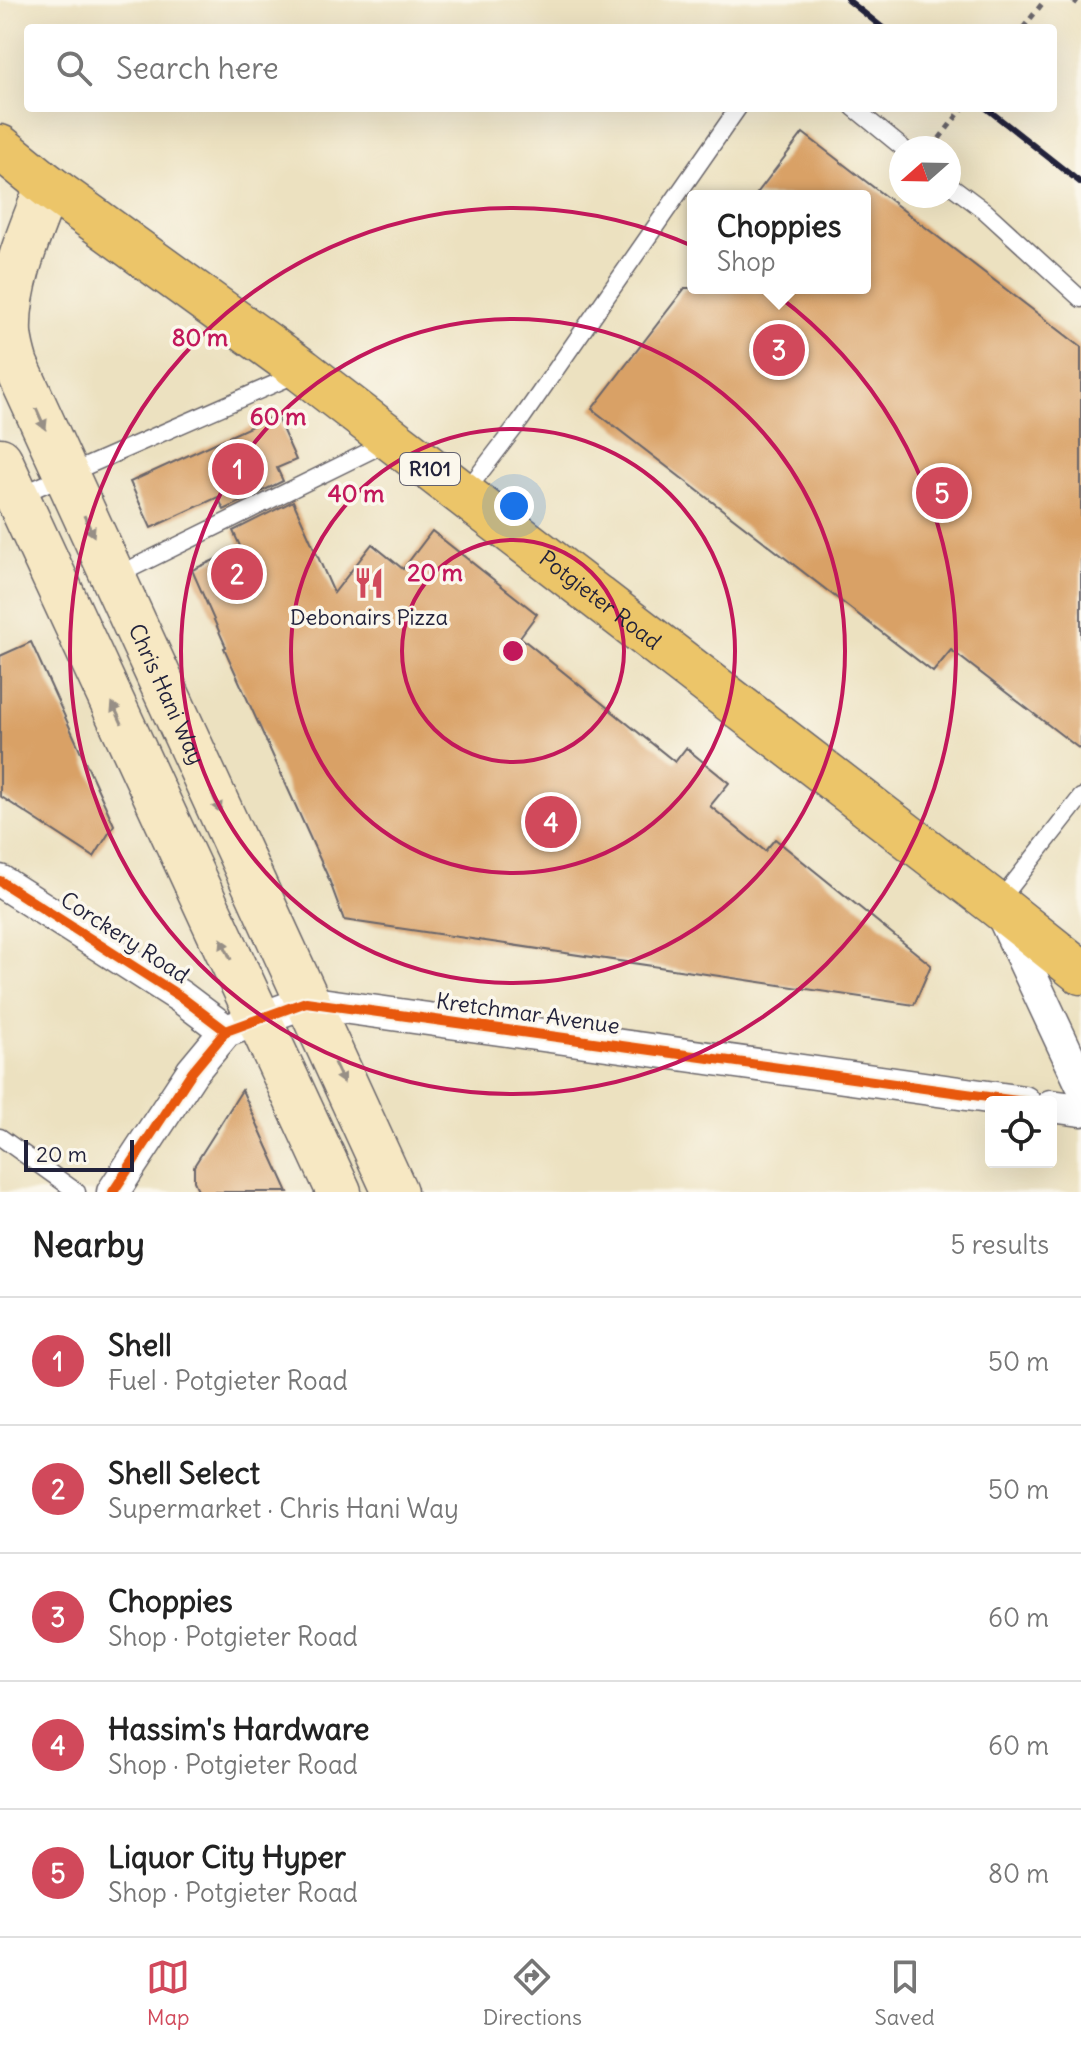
<!DOCTYPE html>
<meta charset="utf-8">
<style>
body{margin:0;font-family:Delius,sans-serif;background:#f2f2f2;color:#222}
.controls{position:absolute;right:24px;bottom:24px;display:grid;overflow:hidden;border-radius:8px;box-shadow:0 8px 32px #0002}
.controls button{width:72px;height:72px;display:grid;place-items:center;padding:0;border:0;border-bottom:2px solid #e0e0e0;background:#fff;color:#222;font:40px sans-serif}
.compass{position:absolute;left:889px;top:136px;width:72px;height:72px;border-radius:50%;background:#fff;box-shadow:0 8px 32px #0002;rotate:250deg}
.scale{position:absolute;left:24px;bottom:20px;width:110px;box-sizing:border-box;padding-left:8px;border:4px solid #22223b;border-top:0;font-size:22px;line-height:28px;white-space:nowrap;color:#22223b;-webkit-text-stroke:6px #fbf7ec;paint-order:stroke}
.you{position:absolute;left:514px;top:506px;width:28px;height:28px;margin:-20px;border:6px solid #fff;border-radius:50%;background:#1a73e8;box-shadow:0 0 0 12px #1a73e833}
.badge{display:grid;place-items:center;width:52px;height:52px;border-radius:50%;background:#d1495b;color:#fff;font-size:26px;font-weight:700}
.pin{position:absolute;translate:-50% -50%;border:4px solid #fff;box-shadow:0 2px 8px #0006}
.popup{position:absolute;left:687px;top:190px;width:184px;height:104px;box-sizing:border-box;display:grid;place-content:center;border-radius:8px;background:#fff;filter:drop-shadow(0 2px 6px #0005);font-size:26px;white-space:nowrap;color:#767676}
.popup b{font-size:30px;color:#222}
.popup::after{content:'';position:absolute;left:50%;top:100%;margin-left:-16px;border:16px solid transparent;border-top-color:#fff}
.list{margin:0;padding:0;list-style:none}
h2{display:flex;justify-content:space-between;align-items:center;height:104px;margin:0;padding:0 32px;font-size:34px}
h2 small{font-size:26px;font-weight:400;color:#767676}
.list li{display:grid;grid-template-columns:52px 1fr auto;gap:24px;align-items:center;box-sizing:border-box;height:128px;padding:0 32px;border-top:2px solid #e0e0e0}
.list b{display:block;font-size:30px;white-space:nowrap}
.list p{margin:0;font-size:26px;white-space:nowrap;color:#767676}
.list em{font-size:26px;font-style:normal;color:#767676}
.icon{flex:none;width:44px;height:44px;fill:none;stroke:currentColor;stroke-width:2;stroke-linecap:round;stroke-linejoin:round}
.map{position:relative;flex:none;width:1081px;height:1192px;overflow:hidden}
.search{position:absolute;background:#fff;box-shadow:0 8px 32px #0002;left:24px;right:24px;top:24px;height:88px;display:flex;align-items:center;gap:20px;box-sizing:border-box;padding:0 28px;border-radius:8px;color:#767676;font-size:30px}
.sheet{height:744px;background:#fff}
nav{display:flex;justify-content:space-around;align-items:center;box-sizing:border-box;height:112px;border-top:2px solid #e0e0e0;background:#fff;font-size:22px;color:#767676}
nav a{display:grid;justify-items:center;gap:4px}
nav .on{color:#d1495b}
.map>svg:first-child{display:block}
.building{fill:#d9a166}
.lines{fill:none;stroke-linecap:round;stroke-linejoin:round}
.service-casing{stroke:#69656a;stroke-width:19}
.minor-casing{stroke:#69656a;stroke-width:35}
.secondary-casing{stroke:#69656a;stroke-width:47}
.primary-casing{stroke:#69656a;stroke-width:47}
.path{stroke:#69656a;stroke-width:5;stroke-dasharray:6 6;stroke-linecap:butt}
.service{stroke:#fff;stroke-width:16}
.minor{stroke:#fff;stroke-width:32}
.secondary{stroke:#f7e8c3;stroke-width:44}
.primary{stroke:#ecc569;stroke-width:44}
.rail{stroke:#22223b;stroke-width:6}
.cycleway-casing{stroke:#fbf7ec;stroke-width:15}
.cycleway{stroke:#e8590c;stroke-width:10}
.oneway{fill:#978f86}
.ring{fill:none;stroke:#c2185b;stroke-width:4}
.labels{text-anchor:middle;stroke-width:7;stroke-linejoin:round;paint-order:stroke}
.shield{fill:#fbf7ec;stroke:#636270;stroke-width:2}
.shield-label{font-size:20px;font-weight:bold;fill:#22223b}
.street-label{font-size:22px;fill:#22223b;stroke:#fbf7ec}
.poi-label{font-size:22px;fill:#22223b;stroke:#fbf7ec}
.centre{fill:#c2185b;stroke:#fbf7ec;stroke-width:4}
.ring-label{font-size:24px;text-anchor:middle;font-weight:bold;fill:#c2185b;stroke:#fbf7ec;stroke-width:7;stroke-linejoin:round;paint-order:stroke}
</style>
<div class="map">
<svg width="1081" height="1192" viewBox="0 0 1081 1192">
<rect width="100%" height="100%" fill="#fbf7ec"/>
<filter id="ink" filterUnits="userSpaceOnUse"><feTurbulence type="fractalNoise" baseFrequency=".0125" numOctaves="2"/><feDisplacementMap in="SourceGraphic" scale="16" xChannelSelector="R" yChannelSelector="G"/><feConvolveMatrix kernelMatrix="1 2 1 2 8 2 1 2 1" color-interpolation-filters="sRGB"/></filter>
<filter id="wash" filterUnits="userSpaceOnUse"><feTurbulence type="fractalNoise" baseFrequency=".006" numOctaves="4" result="noise"/><feDisplacementMap in="SourceGraphic" scale="32" xChannelSelector="R" yChannelSelector="G"/><feGaussianBlur stdDeviation="1.8" result="paint"/><feColorMatrix in="noise" values="0 0 0 0 0 0 0 0 0 0 0 0 0 0 0 0 0 1.4 0 .05"/><feComposite in="paint" operator="in"/></filter>
<g filter="url(#wash)">
<rect width="100%" height="100%" fill="#ece1c0"/>
<g id="blocks">
<path class="building" d="M 803,133 L 1081,347 L 1081,750 L 951,650 L 933,672 L 592,409 L 685,288 L 865,288 L 865,196 L 755,196 Z
M 276,415 L 296,460 L 277,468 L 283,481 L 224,510 L 218,497 L 151,528 L 130,482 Z
M 293,501 L 334,593 L 372,544 L 403,569 L 432,531 L 537,614 L 520,637 L 675,762 L 686,748 L 729,783 L 710,806 L 765,851 L 775,839 L 931,965 L 914,1005 L 344,920 L 328,877 L 224,648 L 226,647 L 192,570 L 241,548 L 233,531 Z
M 31,642 L 114,825 L 94,857 L 0,796 L 0,656 Z
M 242,1090 L 268,1148 L 288,1192 L 199,1192 L 194,1181 L 194,1166 Z"/>
</g>
</g>
<g filter="url(#ink)">
<use href="#blocks" fill-opacity="0" stroke="#69656a" stroke-width="2"/>
<g class="lines">
<defs>
<path id="service" d="M 854,108 L 903,148
M 949,184 L 985,211 L 1081,299
M 463,495 L 520,421 L 738,108
M 18,496 L 297,374
M 114,577 L 388,442
M 998,903 L 1081,797
M 0,1137 L 77,1192"/>
<path id="minor" d="M 0,881 L 181,997 L 226,1031
M 1001,912 L 1081,1083
M 1051,1106 L 1081,1110
M 113,1192 L 192,1072 L 226,1031 L 306,1002 L 1024,1102"/>
<g id="secondary">
<path id="s1" d="M 48,186 C 30,232 7,283 9,333 C 10,344 13,355 16,365 L 395,1192"/>
<path d="M 0,460 L 339,1192"/>
</g>
<g id="primary">
<path id="s2" d="M 0,147 L 48,186 L 303,371 L 997,905 L 1081,972"/>
</g>
</defs>
<use href="#service" class="service-casing"/>
<use href="#minor" class="minor-casing"/>
<use href="#secondary" class="secondary-casing"/>
<use href="#primary" class="primary-casing"/>
<path class="path" d="M 1073,0 L 1081,6
M 1023,28 L 1045,0
M 932,148 L 963,108"/>
<use href="#service" class="service"/>
<use href="#minor" class="minor"/>
<use href="#secondary" class="secondary"/>
<use href="#primary" class="primary"/>
<path class="rail" d="M 848,0 L 883,28
M 986,108 L 1081,183"/>
<defs>
<path id="cycleway" d="M 0,881 L 181,997 L 226,1031
M 113,1192 L 192,1072 L 226,1031 L 306,1002 L 1024,1102"/>
</defs>
<use href="#cycleway" class="cycleway-casing"/>
<use href="#cycleway" class="cycleway"/>
</g>
<defs><path id="oneway-solid" d="M-6-.8H1V-3.2L6.5 0L1 3.2V.8H-6Z" transform="scale(2)"/></defs>
<g class="oneway">
<use href="#oneway-solid" transform="translate(41 419) rotate(66)"/>
<use href="#oneway-solid" transform="translate(89 526) rotate(65)"/>
<use href="#oneway-solid" transform="translate(117 713) rotate(-115)"/>
<use href="#oneway-solid" transform="translate(216 802) rotate(66)"/>
<use href="#oneway-solid" transform="translate(226 949) rotate(-115)"/>
<use href="#oneway-solid" transform="translate(339 1073) rotate(65)"/>
</g>
</g>
<g class="ring">
<circle cx="513" cy="651" r="111"/>
<circle cx="513" cy="651" r="222"/>
<circle cx="513" cy="651" r="332"/>
<circle cx="513" cy="651" r="443"/>
</g>
<defs>
<symbol id="restaurant-bare" viewBox="-9 -9 18 18"><path d="M-5-6h1v4h1v-4h1v4h1v-4h1v5L-1.5 .5V6h-2V.5L-5-1ZM5-6V6H3V1.5H1.5Q1.5-4 5-6Z" fill="#d1495b" stroke="#fbf7ec" stroke-width="2.5" paint-order="stroke"/></symbol>
</defs>
<g fill-rule="evenodd">
<use href="#restaurant-bare" x="347" y="561" width="44" height="44"/>
</g>
<g class="labels">
<rect class="shield" x="400" y="453" width="60" height="32" rx="6"/>
<g class="shield-label">
<text x="430" y="476">R101</text>
</g>
<g class="street-label">
<text dy="8" stroke="none"><textPath href="#s2" startOffset="752">Potgieter Road</textPath></text>
<text dy="8" stroke="none"><textPath href="#s1" startOffset="548">Chris Hani Way</textPath></text>
<text transform="translate(125 937) rotate(33)" y="8">Corckery Road</text>
<text transform="translate(528 1013) rotate(8)" y="8">Kretchmar Avenue</text>
</g>
<g class="poi-label">
<text x="369" y="625">Debonairs Pizza</text>
</g>
</g>
<circle cx="513" cy="651" r="12" class="centre"/>
<g class="ring-label">
<text x="200" y="346">80 m</text>
<text x="278" y="425">60 m</text>
<text x="356" y="502">40 m</text>
<text x="435" y="581">20 m</text>
</g>
</svg>
<div class="controls">
<button><svg class="icon" aria-label="locate" viewBox="0 0 24 24"><circle cx="12" cy="12" r="6"/><path d="M12 2v4M12 18v4M2 12h4M18 12h4"/></svg></button>
</div>
<svg class="compass" viewBox="-18 -18 36 36"><path d="M0-13l5 13h-10z" fill="#e53935"/><path d="M0 13l5-13h-10z" fill="#767676"/></svg>
<div class="scale">20 m</div>
<div class="you"></div>
<div class="pin badge" style="left:238px;top:469px">1</div>
<div class="pin badge" style="left:237px;top:574px">2</div>
<div class="pin badge" style="left:779px;top:350px">3</div>
<div class="popup"><b>Choppies</b>Shop</div>
<div class="pin badge" style="left:551px;top:822px">4</div>
<div class="pin badge" style="left:942px;top:493px">5</div>
<div class="search"><svg class="icon" aria-label="search" viewBox="0 0 24 24"><circle cx="10" cy="10" r="6"/><path d="M15 15l6 6"/></svg>Search here</div>
</div>
<section class="sheet">
<h2>Nearby<small>5 results</small></h2>
<ul class="list">
<li><span class="badge">1</span><div><b>Shell</b><p>Fuel · Potgieter Road</p></div><em>50 m</em></li>
<li><span class="badge">2</span><div><b>Shell Select</b><p>Supermarket · Chris Hani Way</p></div><em>50 m</em></li>
<li><span class="badge">3</span><div><b>Choppies</b><p>Shop · Potgieter Road</p></div><em>60 m</em></li>
<li><span class="badge">4</span><div><b>Hassim's Hardware</b><p>Shop · Potgieter Road</p></div><em>60 m</em></li>
<li><span class="badge">5</span><div><b>Liquor City Hyper</b><p>Shop · Potgieter Road</p></div><em>80 m</em></li>
</ul>
</section>
<nav>
<a class="on"><svg class="icon" aria-label="map" viewBox="0 0 24 24"><path d="M3 6l6-2 6 2 6-2v14l-6 2-6-2-6 2zM9 4v14M15 6v14"/></svg>Map</a>
<a><svg class="icon" aria-label="directions" viewBox="0 0 24 24"><path d="M12 3l9 9-9 9-9-9zM9 14v-3h6M13 9l2 2-2 2"/></svg>Directions</a>
<a><svg class="icon" aria-label="saved" viewBox="0 0 24 24"><path d="M7 4h10v16l-5-4-5 4z"/></svg>Saved</a>
</nav>
